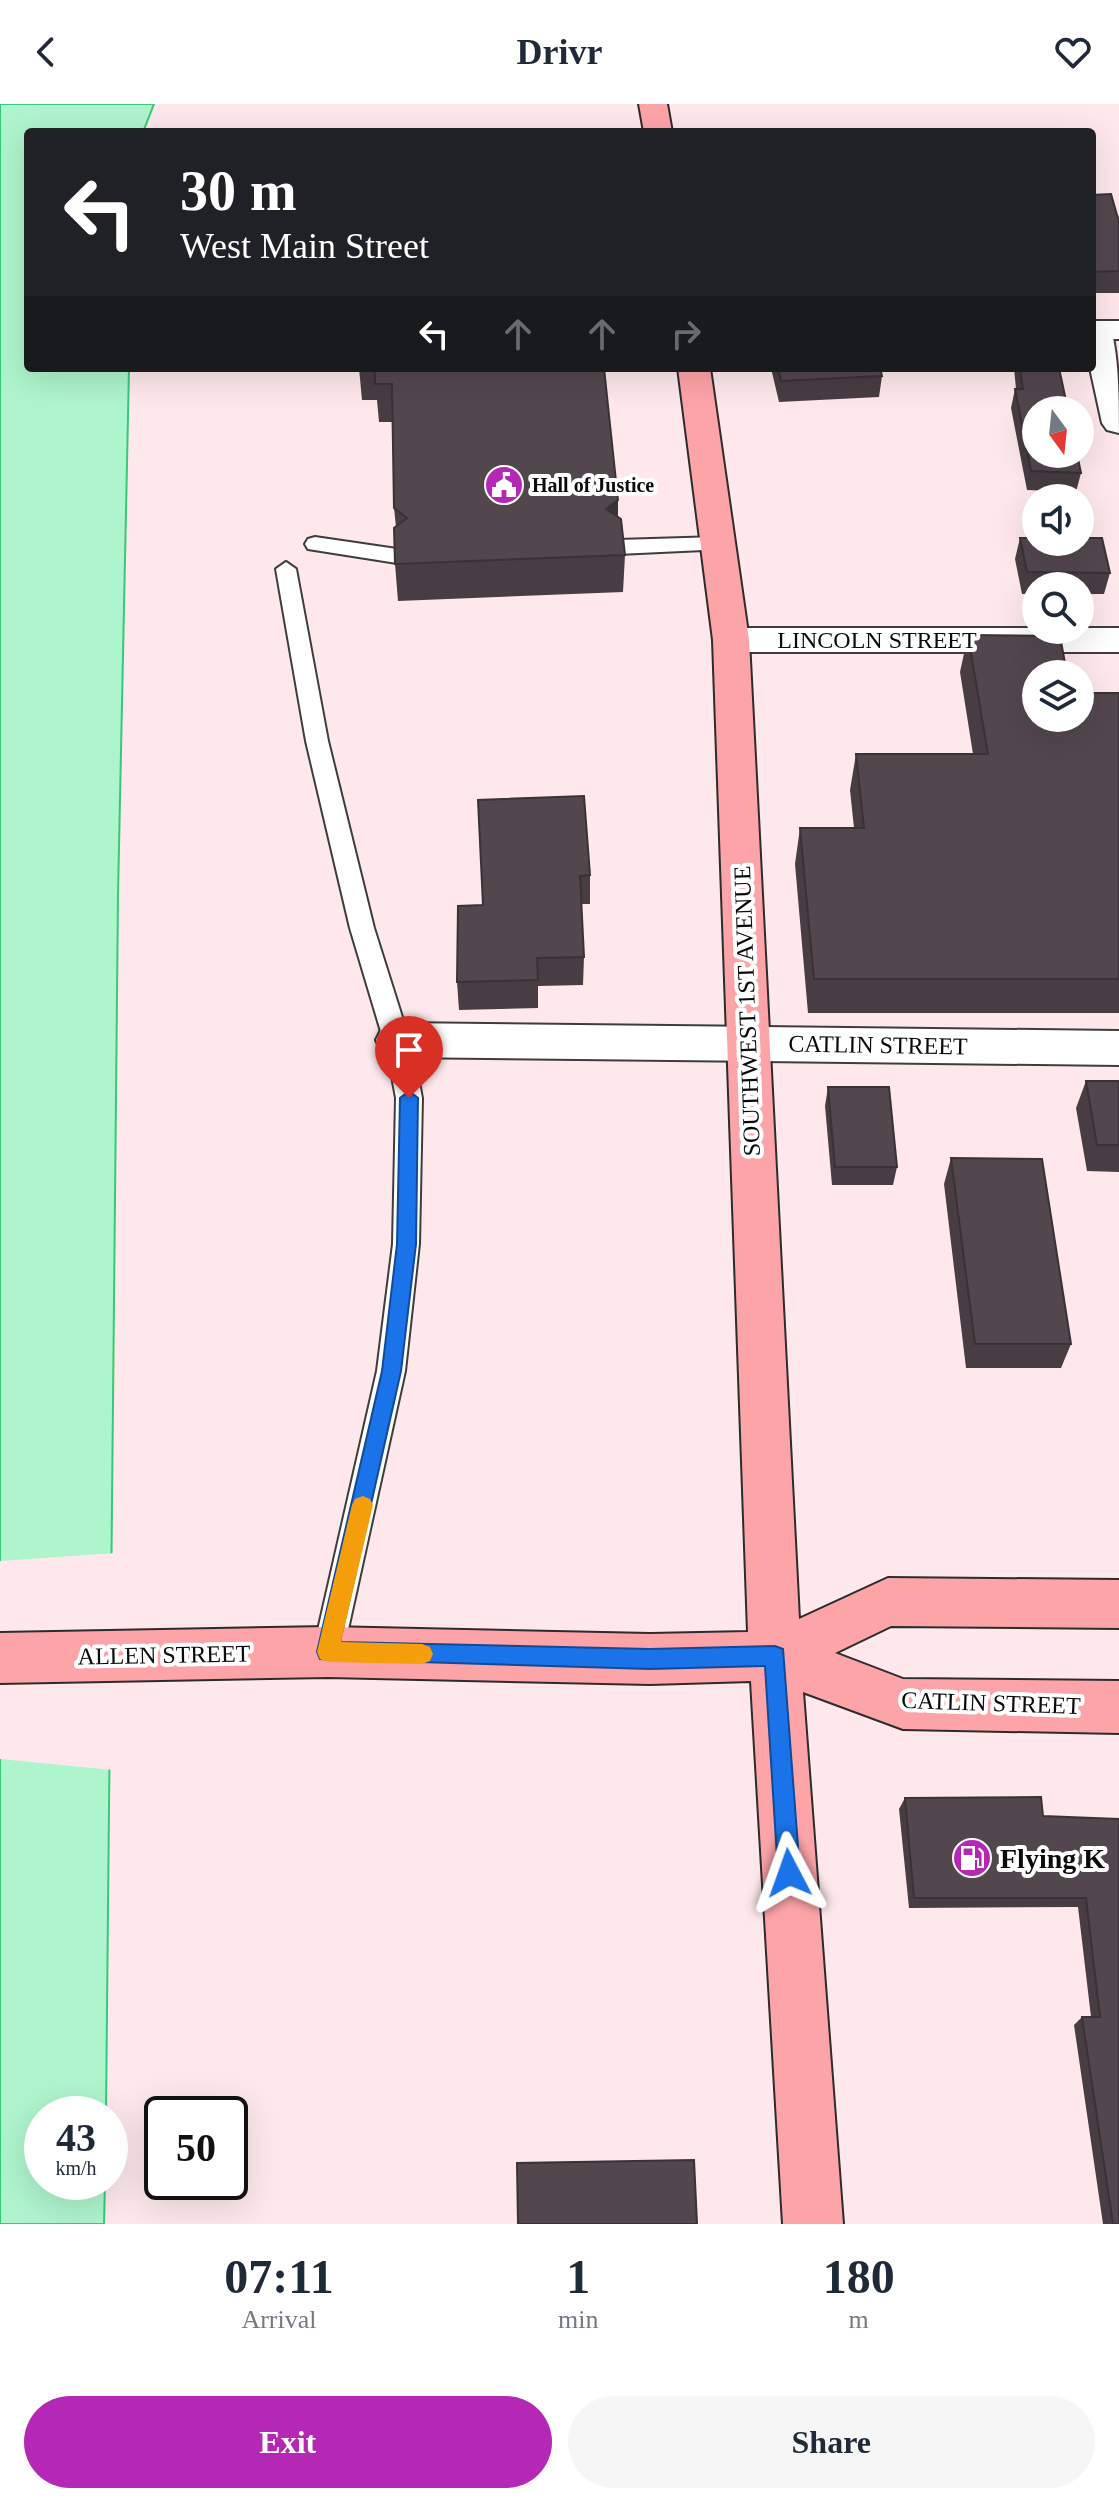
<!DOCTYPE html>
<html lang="en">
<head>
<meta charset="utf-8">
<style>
	body { margin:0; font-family:"Times New Roman",serif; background:#f6f6f7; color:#1f2937; height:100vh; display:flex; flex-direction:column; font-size:30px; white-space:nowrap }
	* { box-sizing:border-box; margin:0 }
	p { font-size:26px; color:#747a83 }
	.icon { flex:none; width:44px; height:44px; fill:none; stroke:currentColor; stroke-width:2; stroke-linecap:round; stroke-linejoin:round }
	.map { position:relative; height:2120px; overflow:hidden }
	.details { display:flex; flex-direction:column; background:#fff; flex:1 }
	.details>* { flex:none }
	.banner { position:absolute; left:24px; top:24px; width:1072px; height:244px; border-radius:8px; box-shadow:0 8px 32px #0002; background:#202124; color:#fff; overflow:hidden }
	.needle { width:52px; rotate:165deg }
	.tools { position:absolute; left:1022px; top:292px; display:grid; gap:16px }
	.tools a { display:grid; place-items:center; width:72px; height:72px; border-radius:50%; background:#fff; box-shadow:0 8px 32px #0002; font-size:40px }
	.speed { position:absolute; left:24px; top:1992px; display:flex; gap:16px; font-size:40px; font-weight:700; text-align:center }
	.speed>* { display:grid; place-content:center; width:104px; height:104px; border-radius:50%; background:#fff; box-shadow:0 8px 32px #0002; line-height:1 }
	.speed small { font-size:20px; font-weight:400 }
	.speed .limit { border:4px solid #111; border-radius:12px; background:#fff; color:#111 }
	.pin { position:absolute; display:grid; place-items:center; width:68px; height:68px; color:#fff; margin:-82px -34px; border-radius:50% 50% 50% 0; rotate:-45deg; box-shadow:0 0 8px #0007 }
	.pin .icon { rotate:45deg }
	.me { position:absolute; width:88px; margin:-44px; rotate:356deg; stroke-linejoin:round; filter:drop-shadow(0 0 6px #0008) }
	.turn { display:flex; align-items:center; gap:28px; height:168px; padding:0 24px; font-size:36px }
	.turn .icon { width:104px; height:104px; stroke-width:2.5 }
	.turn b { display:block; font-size:56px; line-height:68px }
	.lanes { display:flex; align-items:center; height:76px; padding:0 24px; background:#0003; justify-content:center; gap:40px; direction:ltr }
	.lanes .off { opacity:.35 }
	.eta { display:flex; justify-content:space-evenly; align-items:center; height:136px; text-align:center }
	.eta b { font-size:48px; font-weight:800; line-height:56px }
	.button { display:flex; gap:16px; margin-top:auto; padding:16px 24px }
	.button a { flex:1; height:92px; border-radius:48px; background:#b527b5; color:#fff; font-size:32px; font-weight:800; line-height:92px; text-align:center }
	.button a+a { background:#f6f6f7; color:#1f2937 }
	header { display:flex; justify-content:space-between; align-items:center; height:104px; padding:0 24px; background:#fff; font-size:36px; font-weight:800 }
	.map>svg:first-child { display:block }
	.water { fill:#aef4cc; stroke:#37c979; stroke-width:2 }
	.pier { fill:#fee8eb }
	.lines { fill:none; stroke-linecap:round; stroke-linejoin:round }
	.service-casing { stroke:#3d3d3d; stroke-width:4 }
	.minor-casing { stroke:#3d3d3d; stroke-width:4 }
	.tertiary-casing { stroke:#3d3d3d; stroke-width:4 }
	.secondary-casing { stroke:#2c2c2c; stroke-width:4 }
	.service { fill:#fff; fill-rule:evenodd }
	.minor { fill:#fff; fill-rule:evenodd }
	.tertiary { fill:#fff; fill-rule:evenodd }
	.secondary { fill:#fda4a9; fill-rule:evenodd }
	.wall { fill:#473d42 }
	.shaded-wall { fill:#393236 }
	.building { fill:#52474d; stroke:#393236; stroke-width:2 }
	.route { fill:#1a73e8; stroke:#114b97; stroke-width:2 }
	.slow { fill:#f59e0b }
	.labels { text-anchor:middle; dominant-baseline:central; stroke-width:8; stroke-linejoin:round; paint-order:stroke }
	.far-poi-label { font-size:20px; font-weight:bold; fill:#0a0a0a; stroke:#fff; text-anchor:start }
	.street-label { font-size:24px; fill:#0a0a0a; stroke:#fff }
	.near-poi-label { font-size:28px; font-weight:bold; fill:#0a0a0a; stroke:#fff; text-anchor:start }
</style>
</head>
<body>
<header><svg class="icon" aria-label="back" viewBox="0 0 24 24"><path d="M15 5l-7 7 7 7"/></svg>Drivr<svg class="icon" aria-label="heart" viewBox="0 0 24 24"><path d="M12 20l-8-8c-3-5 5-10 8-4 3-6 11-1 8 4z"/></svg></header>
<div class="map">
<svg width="1119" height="2120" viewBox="0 0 1119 2120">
	<rect width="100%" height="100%" fill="#fee8eb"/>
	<path class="water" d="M0 0H154L143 28H28V264H129L118 791 106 2010H42V2078H105L104 2120H0Z"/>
	<path class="pier" d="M115 1449 113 1666 0 1655V1457Z"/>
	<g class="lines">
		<g class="service-casing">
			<path id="service" d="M315 433 397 445 407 452 397 459 308 445 305 440 308 435Z
				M718 433 725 435 728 440 725 445 618 450 608 443 618 436Z
				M286 458 296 465 328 637 374 824 414 951 422 994 419 1140 405 1267 343 1548 339 1558 328 1563 317 1558 313 1548 377 1267 393 1140 396 994 388 951 350 824 306 637 276 465Z"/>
		</g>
		<g class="minor-casing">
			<path id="minor" d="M1098 217 1109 219C1119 247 1119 297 1119 329L1107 326 1102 319 1090 264 1092 218Z
				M731 524H1119V548H731L718 545 713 536 718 527Z
				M397 919 1119 927V961L397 953 382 948 376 936 382 924Z"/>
		</g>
		<g class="tertiary-casing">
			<path id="tertiary" d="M1092 217H1119V235H1092Z"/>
		</g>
		<g class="secondary-casing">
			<path id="secondary" d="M639 0H667L672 28H644Z
				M678 264H710L749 536 799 1515 888 1474 1119 1476V1524L891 1522 835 1549 903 1575 1119 1577V1629L903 1625 803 1588 843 2120H783L751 1577 650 1580 328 1573 0 1579V1529L328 1523 650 1530 748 1528 713 536Z"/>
		</g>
		<use href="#service" class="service"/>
		<use href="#minor" class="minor"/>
		<use href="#tertiary" class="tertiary"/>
		<use href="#secondary" class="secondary"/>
	</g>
	<path class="wall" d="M1092 91 1119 118V189H1092Z
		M359 264H604L618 396V414L625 451 623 488 398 497 395 460 396 423 394 404 393 318H379L377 296H362Z
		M771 264H880L882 272 879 293 779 298Z
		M1014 264H1059L1081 369 1076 388 1027 386 1011 304 1015 285H1016Z
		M1020 434 1110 469 1104 490H1080V482H1036V490H1022L1015 455Z
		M968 531 1036 614 1119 589V909H808L795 760 800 724H854L850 686 856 650H973L960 568Z
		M478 696 590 771V800H581L584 853 583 881 538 882V904L459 906 457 878 483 801Z
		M1086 977H1119V1068L1087 1067 1076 1004Z
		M828 983 897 1063 893 1081H832L825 1002Z
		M951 1054 1071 1240 1061 1264H966L944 1080Z
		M905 1694 1043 1712 1119 1715V2120H1103L1074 1921 1082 1913H1091L1078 1803 909 1804 899 1705Z"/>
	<path class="shaded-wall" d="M618 396 617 433 606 405Z"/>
	<path class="building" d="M1111 90 1119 118V167L1092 168V91Z
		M375 264H604L618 396 606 405 621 415 625 451 395 460 394 424 407 414 394 404 392 280H375Z
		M778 264H880L882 272 781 277Z
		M1020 264H1059L1068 306H1036V350H1077L1081 369 1031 367 1015 285H1023Z
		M1020 434H1036V438H1080V434H1102L1110 469 1027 468Z
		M968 531 1060 532 1067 570H1036V614H1080V589H1119V875H814L800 724H864L856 650H988Z
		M584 692 590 771 580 772 584 853 537 854 538 876 457 878 458 802 483 801 478 696Z
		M1086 977H1119V1041H1097Z
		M828 983H889L897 1063H835Z
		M951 1054 1042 1055 1071 1240H975Z
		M1041 1693 1043 1712 1119 1715V2120H1113L1082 1913H1100L1086 1794H914L905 1694Z
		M694 2056 697 2120H518L517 2059Z"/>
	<path class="route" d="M409 987 418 994 416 1140 401 1267 340 1538 650 1545 775 1542 783 1545 800 1769 797 1777 789 1780 781 1777 778 1769 765 1562 650 1565 320 1555 317 1548 382 1267 397 1140 400 994Z"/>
	<path class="slow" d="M363 1392 370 1395 373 1401 341 1538 422 1540 430 1543 433 1550 430 1557 422 1560 328 1558 320 1555 317 1548 352 1401 355 1395Z"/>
	<defs>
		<g id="civic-disc" transform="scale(2)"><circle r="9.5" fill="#b527b5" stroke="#fff"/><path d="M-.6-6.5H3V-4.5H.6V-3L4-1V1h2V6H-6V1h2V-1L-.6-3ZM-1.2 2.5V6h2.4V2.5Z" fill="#fff"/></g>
		<g id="fuel-disc" transform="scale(2)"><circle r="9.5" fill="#b527b5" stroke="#fff"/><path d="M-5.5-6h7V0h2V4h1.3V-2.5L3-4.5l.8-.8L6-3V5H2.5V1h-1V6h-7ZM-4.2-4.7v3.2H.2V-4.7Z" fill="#fff"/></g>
	</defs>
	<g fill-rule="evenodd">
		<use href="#civic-disc" x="504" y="381"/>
		<use href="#fuel-disc" x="972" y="1754"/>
	</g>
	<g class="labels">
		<g class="far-poi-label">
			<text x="532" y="381">Hall of Justice</text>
		</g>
		<g class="street-label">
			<text x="877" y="536">LINCOLN STREET</text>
			<text transform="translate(747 907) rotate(-92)">SOUTHWEST 1ST AVENUE</text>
			<text transform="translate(878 941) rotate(1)">CATLIN STREET</text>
			<text transform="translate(164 1551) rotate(-1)">ALLEN STREET</text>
			<text transform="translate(991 1599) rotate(2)">CATLIN STREET</text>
		</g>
		<g class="near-poi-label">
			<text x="1000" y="1754">Flying K</text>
		</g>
	</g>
</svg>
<div class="tools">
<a><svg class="needle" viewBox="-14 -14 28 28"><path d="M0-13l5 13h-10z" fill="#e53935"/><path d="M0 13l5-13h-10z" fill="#747a83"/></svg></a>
<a><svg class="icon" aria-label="sound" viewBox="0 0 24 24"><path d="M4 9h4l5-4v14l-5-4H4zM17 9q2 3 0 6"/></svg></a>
<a><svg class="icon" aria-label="search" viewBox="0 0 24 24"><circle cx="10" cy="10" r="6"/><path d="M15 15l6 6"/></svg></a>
<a><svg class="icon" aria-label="layers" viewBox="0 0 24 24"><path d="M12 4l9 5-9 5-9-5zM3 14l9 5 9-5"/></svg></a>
</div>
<div class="speed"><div>43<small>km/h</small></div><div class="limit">50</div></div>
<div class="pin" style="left:409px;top:994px;background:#d93025"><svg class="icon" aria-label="arrive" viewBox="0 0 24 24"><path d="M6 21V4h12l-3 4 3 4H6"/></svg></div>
<svg class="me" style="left:789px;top:1769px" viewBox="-20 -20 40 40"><path d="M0-17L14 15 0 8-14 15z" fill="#1a73e8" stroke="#fff" stroke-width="4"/></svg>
<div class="banner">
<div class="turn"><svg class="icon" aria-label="left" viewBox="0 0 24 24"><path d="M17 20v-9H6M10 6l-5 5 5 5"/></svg><div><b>30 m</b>West Main Street</div></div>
<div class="lanes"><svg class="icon" aria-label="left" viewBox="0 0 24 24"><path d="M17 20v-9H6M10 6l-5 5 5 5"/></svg><svg class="icon off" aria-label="ahead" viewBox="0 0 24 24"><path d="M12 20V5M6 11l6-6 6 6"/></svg><svg class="icon off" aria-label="ahead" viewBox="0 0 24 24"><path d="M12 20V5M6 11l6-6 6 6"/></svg><svg class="icon off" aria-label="right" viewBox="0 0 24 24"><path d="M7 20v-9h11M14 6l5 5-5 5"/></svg></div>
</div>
</div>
<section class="details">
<div class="eta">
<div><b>07:11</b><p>Arrival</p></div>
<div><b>1</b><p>min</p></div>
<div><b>180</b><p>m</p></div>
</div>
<div class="button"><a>Exit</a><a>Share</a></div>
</section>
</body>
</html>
